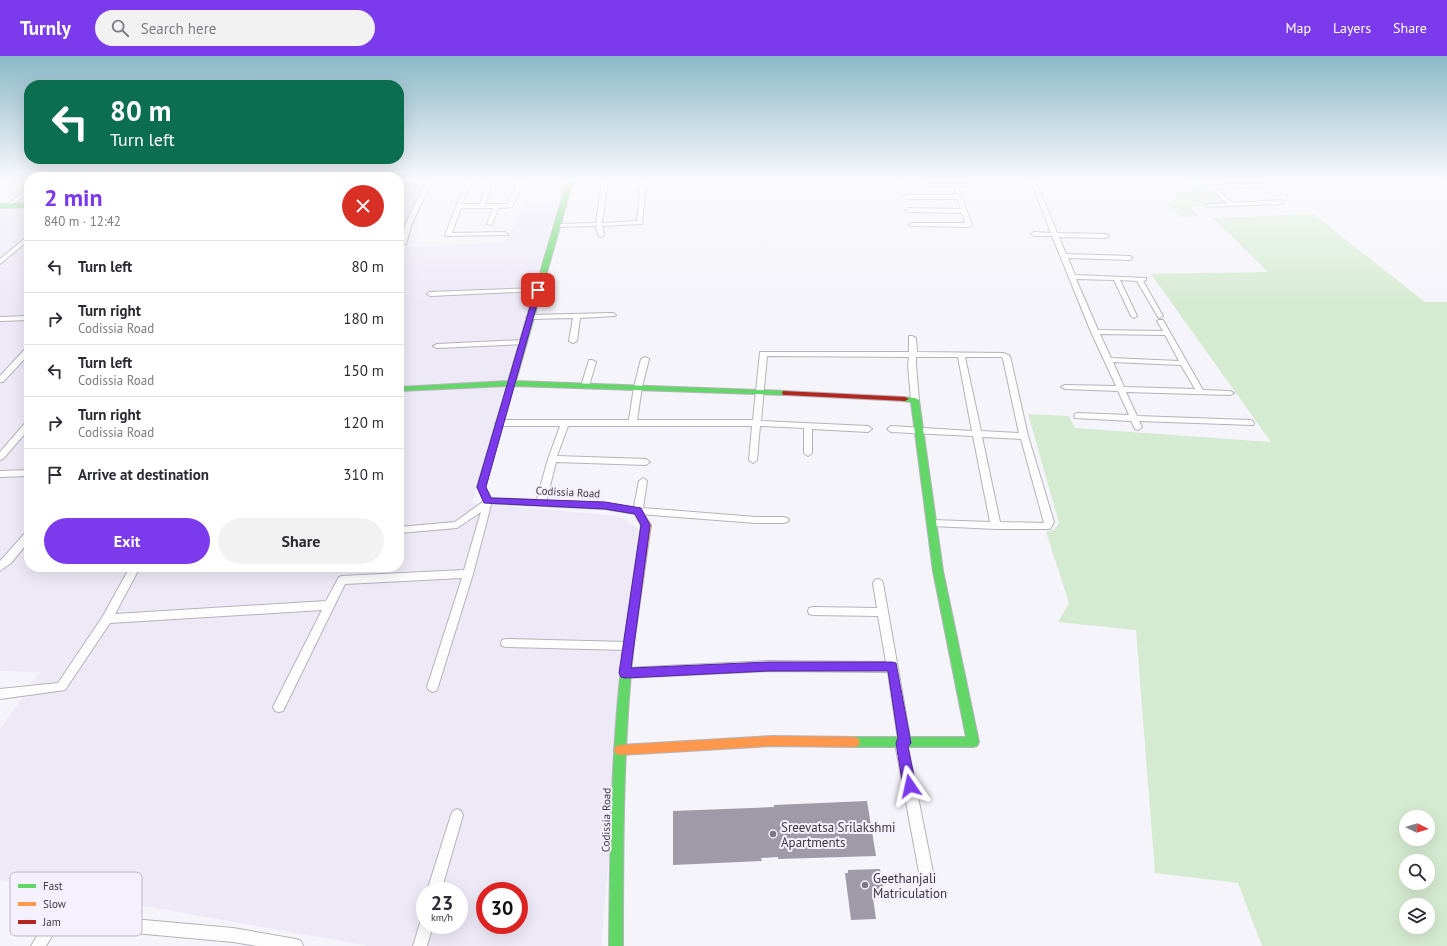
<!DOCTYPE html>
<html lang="en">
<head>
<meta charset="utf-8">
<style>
	body { margin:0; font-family:"PT Sans",sans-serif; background:#f2f2f3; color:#2b2b33; height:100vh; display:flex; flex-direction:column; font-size:15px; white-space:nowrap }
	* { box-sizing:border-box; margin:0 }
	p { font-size:13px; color:#7c7c81 }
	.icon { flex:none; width:22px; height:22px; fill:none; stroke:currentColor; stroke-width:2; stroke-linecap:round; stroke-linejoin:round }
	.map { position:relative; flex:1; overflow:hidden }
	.side { position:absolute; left:24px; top:116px; width:380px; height:400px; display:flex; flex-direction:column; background:#fff; border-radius:16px; box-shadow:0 4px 16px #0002 }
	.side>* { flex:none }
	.banner { position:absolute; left:24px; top:24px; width:380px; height:84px; border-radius:16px; box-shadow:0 4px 16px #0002; background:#0b6e4f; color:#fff; overflow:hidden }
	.needle { width:26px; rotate:95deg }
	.controls { position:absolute; left:1399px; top:754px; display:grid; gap:8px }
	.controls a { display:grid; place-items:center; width:36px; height:36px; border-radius:50%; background:#fff; box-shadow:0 4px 16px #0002; font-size:20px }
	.speed { position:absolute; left:416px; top:826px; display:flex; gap:8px; font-size:20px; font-weight:700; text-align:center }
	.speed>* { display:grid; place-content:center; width:52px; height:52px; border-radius:50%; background:#fff; box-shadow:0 4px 16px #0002; line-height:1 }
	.speed small { font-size:10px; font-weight:400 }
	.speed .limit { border:6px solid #d22; background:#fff; color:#111 }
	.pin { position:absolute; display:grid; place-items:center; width:34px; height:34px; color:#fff; margin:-17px; border-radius:8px; box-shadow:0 2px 6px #0006 }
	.me { position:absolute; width:44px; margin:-22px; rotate:349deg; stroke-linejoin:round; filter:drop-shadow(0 0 3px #0008) }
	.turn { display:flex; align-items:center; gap:14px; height:84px; padding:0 20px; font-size:18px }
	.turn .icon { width:52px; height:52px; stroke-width:2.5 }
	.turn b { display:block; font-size:28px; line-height:34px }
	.round { display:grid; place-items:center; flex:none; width:42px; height:42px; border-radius:21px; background:#f2f2f3 }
	.head { display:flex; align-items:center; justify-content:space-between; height:68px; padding:0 20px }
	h1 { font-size:24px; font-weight:700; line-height:30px; color:#7c3aed }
	.button { display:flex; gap:8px; margin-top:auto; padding:8px 20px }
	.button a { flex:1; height:46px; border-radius:24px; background:#7c3aed; color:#fff; font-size:16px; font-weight:700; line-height:46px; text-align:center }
	.button a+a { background:#f2f2f3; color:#2b2b33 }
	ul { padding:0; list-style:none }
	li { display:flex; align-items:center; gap:12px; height:52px; padding:0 20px; border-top:1px solid #e1e1e2 }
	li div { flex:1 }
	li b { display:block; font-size:15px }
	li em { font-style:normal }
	header { display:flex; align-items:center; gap:24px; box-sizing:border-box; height:56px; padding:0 20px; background:#7c3aed; color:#fff }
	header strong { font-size:19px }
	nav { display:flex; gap:22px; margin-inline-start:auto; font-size:14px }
	.search { width:280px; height:36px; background:#f2f2f3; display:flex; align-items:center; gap:10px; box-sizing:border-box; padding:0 14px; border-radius:22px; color:#7c7c81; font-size:15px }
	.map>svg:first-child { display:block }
	.built { fill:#ede9f7; fill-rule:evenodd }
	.green { fill:#d5ebd1; fill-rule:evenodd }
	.building { fill:#9e9aa8 }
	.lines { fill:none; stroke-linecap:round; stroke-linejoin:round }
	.street-casing { stroke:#b4b3b9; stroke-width:2 }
	.fast-casing { stroke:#b4b3b9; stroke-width:2 }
	.slow-casing { stroke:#b4b3b9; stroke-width:2 }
	.jam-casing { stroke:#b4b3b9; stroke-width:2 }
	.street { fill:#fefdfe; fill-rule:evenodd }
	.fast { fill:#63d668; fill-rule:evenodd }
	.slow { fill:#ff974d; fill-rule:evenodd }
	.jam { fill:#b3261e; fill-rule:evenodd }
	.route { fill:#7c3aed; stroke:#51269a }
	.poi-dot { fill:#7b7a82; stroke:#f4f0fe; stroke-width:1.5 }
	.labels { text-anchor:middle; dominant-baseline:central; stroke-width:4; stroke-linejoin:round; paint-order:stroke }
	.street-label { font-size:11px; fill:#3a3841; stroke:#f4f0fe }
	.near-poi-label { font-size:13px; fill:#3a3841; stroke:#f4f0fe; text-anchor:start }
	.key { fill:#f4f0fe; stroke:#bcb9c5; stroke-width:1 }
	.key-label { font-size:11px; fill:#3a3841 }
</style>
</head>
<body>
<header>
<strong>Turnly</strong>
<div class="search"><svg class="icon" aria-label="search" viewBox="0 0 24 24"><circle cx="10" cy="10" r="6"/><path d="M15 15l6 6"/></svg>Search here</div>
<nav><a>Map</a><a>Layers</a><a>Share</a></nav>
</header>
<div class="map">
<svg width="1447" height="890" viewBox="0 0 1447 890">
	<rect width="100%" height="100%" fill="#f5f4fa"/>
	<path class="built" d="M399 125H423L399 181Z
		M559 144 472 447 619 460 638 473 601 890H368L0 824V673L40 616 0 615V151L29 150V511H399V192L505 186 525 146ZM425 835H459V869H425ZM485 835H519V869H485Z"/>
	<path class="green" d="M1187 125H1200L1228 148 1191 151 1198 160 1180 161 1164 145 1179 144 1173 135 1195 134Z
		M1313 158 1425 246H1447V890H1262L1238 827 1155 817 1136 574 1058 566 1069 547 1046 476 1054 474 1059 467 1028 358 1069 360 1075 372 1271 386 1151 218 1268 216 1213 162ZM1406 761H1428V783H1406ZM1406 805H1428V827H1406ZM1406 849H1428V871H1406Z"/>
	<path class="building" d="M867 745 876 800 778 803V801L761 802 762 805 673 809V755L774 751V749Z
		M880 813 885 841 873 842 876 863 851 864 845 817H848V814Z"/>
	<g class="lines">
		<g class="street-casing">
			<path id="street" d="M0 125H4L0 128Z
				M426 125H432L412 167 406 188 401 189 400 188 406 167Z
				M466 125H471L462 148H480L487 125H492L485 148H508L518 125H523L512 151 498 152 492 169 487 168 493 152H461L452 177 505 176 508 178 507 179 446 180 445 179Z
				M602 125H608L602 167 637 165 641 125H646L642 168 602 170 604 179 601 181 598 179 596 170 555 171V169L557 168 596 167Z
				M1031 125H1036L1057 177 1106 178 1109 180 1106 182 1059 181 1066 198 1130 200 1133 202 1130 204 1068 202 1075 219 1146 222V224L1143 225 1163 260 1160 262 1158 261 1137 225 1120 224 1137 260 1134 262 1131 260 1114 224 1076 223 1098 274 1163 275 1157 265 1159 264H1163L1203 334 1230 335 1234 337 1230 339 1126 336 1137 360 1250 364 1253 365 1254 367 1253 369 1139 365 1142 371 1138 374 1135 373 1131 365 1075 362 1074 360 1075 358 1078 357 1129 359 1118 335 1065 333 1061 331 1065 329 1116 330 1091 276 1052 180H1034L1031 178 1034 176 1051 177ZM1100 278 1165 279 1179 305 1111 302ZM1113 306 1181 309 1195 333 1124 331Z
				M1201 125H1206L1212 129 1261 127 1264 129 1261 131 1215 133 1233 147 1281 144 1284 146 1281 148 1207 151V149L1209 148 1227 147Z
				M903 126 968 128V130L958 131 972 169 969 171 910 170 909 169 912 167H965L962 157 908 156 905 154 908 152 961 153 957 143H906L903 141 906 139H956L953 130 901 129V127Z
				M29 131V136L10 151H6V149Z
				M29 179V184L0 208V203Z
				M538 232 541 234 540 235 430 240 427 238 430 236Z
				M613 257 616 259 615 260 580 262 577 285 573 287 569 285 573 262 530 263 526 261 530 259Z
				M29 260V264L0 265V261Z
				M909 280H912L916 282 917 296 1004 297 1010 300 1028 380 1054 466 1050 473H996L932 470 929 469 927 467 929 465 932 464 990 466 973 380 891 376 887 373 891 370 972 375 958 301H916V309L919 344 915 346 911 344 908 309 909 301 767 300 761 365 868 370 872 373 868 376 812 373V397L808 400 804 397V372L760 370 757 404 753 407 749 404 752 370H568L557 400 646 403 650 406 646 409 556 406 546 446 541 449 536 446 548 403 560 370H499L495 367 499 364H629L634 331 641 303 645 301 649 303 642 331 637 364H753L760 296H909ZM965 301H1002L1003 303 1019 377 981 375ZM982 381 1021 383 1044 467 1000 466Z
				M523 284 527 286 526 288 437 292 433 290 437 288Z
				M26 292H29V298L3 326H0V320Z
				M589 304H592L596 306 589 330 585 332 581 330Z
				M29 365V373L3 403 0 404V396L26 366Z
				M29 414V420L0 421V415Z
				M643 422 647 425 643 452 756 461H784L787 462 789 464 787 466 784 467H756L638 458 633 455 639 425Z
				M488 442 492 445 473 518 437 634 433 636 429 634 427 631 462 522 345 528 283 655 279 656 275 655 273 651 322 554 110 567 65 634 0 643V633L58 627 103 560 130 511H140L115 558 326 545 339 521 342 520 464 514 481 456 457 472 399 477V471L455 466Z
				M29 475V485L11 507 0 515V505L26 476Z
				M878 523 881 524 883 527 911 687 908 691 933 816 931 821 926 823 921 821 919 816 895 687 898 683 888 616 769 615 625 622 621 620 620 617 621 614 625 612 769 605 886 606 878 560 813 559 809 558 808 555 809 552 813 551 877 552 873 527 875 524Z
				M506 583 628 586 632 587 633 590 632 593 628 594 506 591 502 590 501 587 502 584Z
				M457 753 461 755 463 759 441 835H427L451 759 453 755Z
				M55 856 233 872 296 883 301 885 303 890H257L233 886 58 870 46 890H31L50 858Z
				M425 863V869H433L427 890H413L421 864Z"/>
		</g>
		<g class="fast-casing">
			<path id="fast" d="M567 125H573L516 325 786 335 790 337 786 339 514 330 485 431 491 442 605 447 641 453 645 459 640 462 637 461 635 458 605 453 485 447 477 431 507 330 399 335V331L508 325Z
				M29 147V151L0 152V148Z
				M902 341 915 342 919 344 943 515 979 686 977 690 973 691H854L850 690 848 686 850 682 854 681H966L933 515 911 346 902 345 901 343Z
				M629 583 633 584 634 587C623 688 623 789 623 890H609C610 789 611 688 624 587L625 584Z"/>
		</g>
		<g class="slow-casing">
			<path id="slow" d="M640 456 643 457 651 469 634 587 633 590 629 591 625 590 624 587 641 469 635 459Z
				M772 680 854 681 858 682 860 686 858 690 854 691 772 690 620 699 616 698 614 694 616 690 620 689Z"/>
		</g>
		<g class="jam-casing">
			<path id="jam" d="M783 335 905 341 909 343 905 345 786 339H783L782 337Z"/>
		</g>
		<use href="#street" class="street"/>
		<use href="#fast" class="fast"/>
		<use href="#slow" class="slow"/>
		<use href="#jam" class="jam"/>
	</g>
	<linearGradient id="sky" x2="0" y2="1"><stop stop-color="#8ab8c7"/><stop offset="0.5" stop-color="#fafafd"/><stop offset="1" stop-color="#fafafd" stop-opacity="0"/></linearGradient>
	<rect width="1447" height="249" fill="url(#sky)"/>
	<path class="route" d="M538 232 541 234 486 431 491 442 605 446 641 452 650 469 631 612 768 606H892L896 607 911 687 908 691 916 730 914 734 910 736 905 734 903 730 896 687 898 682 888 615H768L625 622 621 621 619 617 641 469 635 458 605 453 484 447 477 431 535 234Z"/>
	<g class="poi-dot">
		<circle cx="773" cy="778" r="4"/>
		<circle cx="865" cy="829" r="4"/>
	</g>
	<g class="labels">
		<g class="street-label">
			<text transform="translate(568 436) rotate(3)">Codissia Road</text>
			<text transform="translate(606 764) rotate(-89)">Codissia Road</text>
		</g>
		<g class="near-poi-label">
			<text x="781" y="771">Sreevatsa Srilakshmi<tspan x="781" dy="15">Apartments</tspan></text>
			<text x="873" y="822">Geethanjali<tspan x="873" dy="15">Matriculation</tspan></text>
		</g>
	</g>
	<rect x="10" y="816" width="132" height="64" rx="6" class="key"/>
	<rect x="18" y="828" width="18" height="4" fill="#63d668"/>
	<rect x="18" y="846" width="18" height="4" fill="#ff974d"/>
	<rect x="18" y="864" width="18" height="4" fill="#b3261e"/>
	<g class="key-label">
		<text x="43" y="834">Fast</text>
		<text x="43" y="852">Slow</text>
		<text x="43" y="870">Jam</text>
	</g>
</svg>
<div class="controls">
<a><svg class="needle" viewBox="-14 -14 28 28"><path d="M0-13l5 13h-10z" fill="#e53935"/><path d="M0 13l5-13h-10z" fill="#7c7c81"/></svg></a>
<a><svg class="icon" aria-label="search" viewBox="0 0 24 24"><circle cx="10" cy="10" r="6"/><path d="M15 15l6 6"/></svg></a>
<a><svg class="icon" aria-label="layers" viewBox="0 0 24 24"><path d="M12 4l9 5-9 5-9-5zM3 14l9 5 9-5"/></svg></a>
</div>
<div class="speed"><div>23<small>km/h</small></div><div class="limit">30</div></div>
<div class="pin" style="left:538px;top:234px;background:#d93025"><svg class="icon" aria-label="arrive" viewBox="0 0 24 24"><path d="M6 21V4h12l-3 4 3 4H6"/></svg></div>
<svg class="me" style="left:910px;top:730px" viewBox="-20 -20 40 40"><path d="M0-17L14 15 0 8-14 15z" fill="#7c3aed" stroke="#fff" stroke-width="4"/></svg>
<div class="banner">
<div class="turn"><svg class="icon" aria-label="left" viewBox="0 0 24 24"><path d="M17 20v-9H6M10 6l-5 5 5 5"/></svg><div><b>80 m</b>Turn left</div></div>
</div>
<section class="side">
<div class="head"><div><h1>2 min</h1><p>840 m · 12:42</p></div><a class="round" style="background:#d93025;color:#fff"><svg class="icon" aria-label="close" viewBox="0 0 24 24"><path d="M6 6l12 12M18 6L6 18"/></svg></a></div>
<ul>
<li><svg class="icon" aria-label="left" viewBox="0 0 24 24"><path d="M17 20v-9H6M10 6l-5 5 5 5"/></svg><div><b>Turn left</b></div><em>80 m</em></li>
<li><svg class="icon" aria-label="right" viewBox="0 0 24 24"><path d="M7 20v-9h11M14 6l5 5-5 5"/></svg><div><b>Turn right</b><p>Codissia Road</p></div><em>180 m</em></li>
<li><svg class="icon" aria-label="left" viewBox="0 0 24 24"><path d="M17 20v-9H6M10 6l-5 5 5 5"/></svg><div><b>Turn left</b><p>Codissia Road</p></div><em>150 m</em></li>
<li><svg class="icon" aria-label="right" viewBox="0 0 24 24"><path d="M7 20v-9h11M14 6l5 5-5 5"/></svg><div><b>Turn right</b><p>Codissia Road</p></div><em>120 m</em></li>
<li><svg class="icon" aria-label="arrive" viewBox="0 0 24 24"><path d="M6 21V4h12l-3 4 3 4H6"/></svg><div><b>Arrive at destination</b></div><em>310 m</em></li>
</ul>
<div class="button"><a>Exit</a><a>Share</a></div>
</section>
</div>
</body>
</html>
